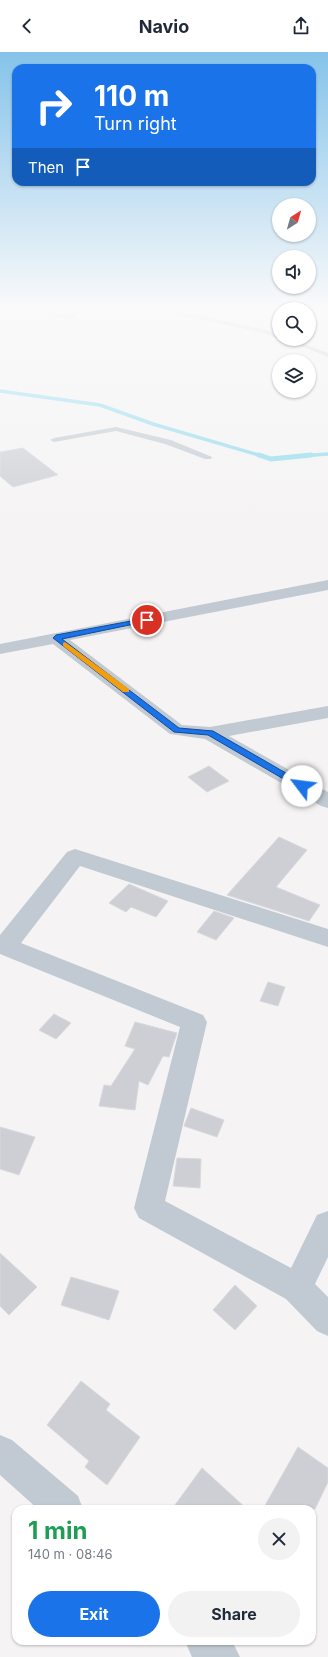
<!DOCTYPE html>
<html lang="en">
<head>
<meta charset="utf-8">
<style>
	body { margin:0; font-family:Inter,sans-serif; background:#f2f2f3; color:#1f2937; height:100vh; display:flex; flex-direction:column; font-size:15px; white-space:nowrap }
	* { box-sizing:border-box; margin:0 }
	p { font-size:13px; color:#747a83 }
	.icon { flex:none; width:22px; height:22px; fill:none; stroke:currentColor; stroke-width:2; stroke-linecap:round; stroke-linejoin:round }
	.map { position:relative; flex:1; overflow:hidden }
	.side { position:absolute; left:12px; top:1453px; width:304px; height:140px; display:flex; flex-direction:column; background:#fff; border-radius:12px; box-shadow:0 1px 3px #0004 }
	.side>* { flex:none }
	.hud { position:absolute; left:12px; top:12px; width:304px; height:122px; border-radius:12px; box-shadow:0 1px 3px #0004; background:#1a73e8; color:#fff; overflow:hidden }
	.needle { width:26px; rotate:37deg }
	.tools { position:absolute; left:272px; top:146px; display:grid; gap:8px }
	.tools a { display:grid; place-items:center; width:44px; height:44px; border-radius:50%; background:#fff; box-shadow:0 1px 3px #0004; font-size:20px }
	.pin { position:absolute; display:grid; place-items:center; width:34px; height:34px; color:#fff; margin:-17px; border:2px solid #fff; border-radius:50%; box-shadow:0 1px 4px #0007 }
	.me { position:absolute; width:44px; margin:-22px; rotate:300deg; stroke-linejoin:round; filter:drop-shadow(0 0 3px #0008) }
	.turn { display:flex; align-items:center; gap:14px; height:84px; padding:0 16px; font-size:18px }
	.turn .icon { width:52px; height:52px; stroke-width:2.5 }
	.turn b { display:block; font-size:28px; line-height:34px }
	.then { display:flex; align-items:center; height:38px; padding:0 16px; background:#0003; gap:8px; font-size:15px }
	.round { display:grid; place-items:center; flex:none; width:42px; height:42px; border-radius:21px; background:#f2f2f3 }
	.headline { display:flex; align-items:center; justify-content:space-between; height:68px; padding:0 16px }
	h1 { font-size:24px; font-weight:700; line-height:30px; color:#1e9e55 }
	.primary-button { display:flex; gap:8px; margin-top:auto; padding:8px 16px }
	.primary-button a { flex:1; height:46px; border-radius:24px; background:#1a73e8; color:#fff; font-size:16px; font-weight:700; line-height:46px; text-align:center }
	.primary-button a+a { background:#f2f2f3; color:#1f2937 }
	header { display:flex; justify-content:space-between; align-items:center; height:52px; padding:0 16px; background:#fff; font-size:18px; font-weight:700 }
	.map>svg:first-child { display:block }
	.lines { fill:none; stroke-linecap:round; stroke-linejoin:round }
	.stream-far1 { stroke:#90daee; stroke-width:3.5 }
	.stream { stroke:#90daee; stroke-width:5 }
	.building { fill:#cdcfd5; stroke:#d7d9de }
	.lane { fill:#c1cad2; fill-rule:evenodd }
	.street { fill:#c1cad2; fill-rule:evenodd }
	.route { fill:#1a73e8; stroke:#114b97 }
	.slow { fill:#f59e0b }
</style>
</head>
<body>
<header><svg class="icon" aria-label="back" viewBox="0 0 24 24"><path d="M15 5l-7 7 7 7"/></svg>Navio<svg class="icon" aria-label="share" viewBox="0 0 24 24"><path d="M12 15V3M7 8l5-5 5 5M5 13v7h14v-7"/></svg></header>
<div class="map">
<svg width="328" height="1605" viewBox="0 0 328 1605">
	<rect width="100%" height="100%" fill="#f5f3f3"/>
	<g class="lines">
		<path class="stream-far1" d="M0 339 100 353 153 372 262 404
			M300 404 328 402"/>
		<path class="stream" d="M259 403 271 407 311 403"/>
	</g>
	<path class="building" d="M23 396 58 423 13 435 0 424V400Z
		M209 714 229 729 207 740 188 725Z
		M279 785 307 798 276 835 320 853 309 869 227 843Z
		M129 832 168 849 156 865 131 855 126 860 109 851Z
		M214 859 234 866 216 888 197 880Z
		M268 930 285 935 278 954 260 949Z
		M54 962 71 971 56 987 39 978Z
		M135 970 177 981 169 1005 163 1004 148 1033 139 1029 135 1058 99 1054 104 1033 111 1034 135 997 125 994Z
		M191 1056 224 1068 217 1085 184 1074Z
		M0 1075 35 1085 19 1123 0 1117Z
		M177 1106 201 1107 200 1136 173 1134Z
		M0 1201 37 1235 9 1263 0 1254Z
		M71 1225 119 1239 109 1268 61 1253Z
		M235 1233 257 1254 235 1278 213 1258Z
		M81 1329 110 1352 106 1358 140 1385 107 1433 85 1415 89 1409 47 1373Z
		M298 1395 328 1416V1430L315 1457H263Z
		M202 1416 247 1457H172Z"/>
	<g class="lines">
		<path class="lane" d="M37 257H45L70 264 79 257H85L71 268Z
			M163 257H171L265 278 279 283V287L261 280 175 262Z
			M283 287H291L328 301V305Z
			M116 375 171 388 212 405 211 407H205L165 392 116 379 54 390 50 388 54 386Z"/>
		<path class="street" d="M328 528V538L70 588 182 673 210 675 328 654V666L229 684 328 740V756L321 754 205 687 170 682 53 592 0 602V592Z
			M75 797 328 877V895L80 814 21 891 203 963 207 970 165 1149 291 1216 317 1163 328 1159V1205L315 1232 328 1245V1284L317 1279 286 1247 139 1166 134 1156 180 975 0 902V883L67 800Z
			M0 1383 12 1388 78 1444 83 1457H38L0 1423Z
			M185 1589H232L240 1605H192Z"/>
	</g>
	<linearGradient id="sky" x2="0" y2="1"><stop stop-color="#85c3ea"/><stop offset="0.53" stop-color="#fafafa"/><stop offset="1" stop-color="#fafafa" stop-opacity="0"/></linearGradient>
	<rect width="328" height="482" fill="url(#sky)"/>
	<path class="route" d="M147 566 149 567V569L62 587 179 676 213 679 305 732 306 734 305 736H299L208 683 174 680 53 586 56 583Z"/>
	<path class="slow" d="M65 590 129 637V640H123L63 594V591Z"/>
</svg>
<div class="tools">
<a><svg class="needle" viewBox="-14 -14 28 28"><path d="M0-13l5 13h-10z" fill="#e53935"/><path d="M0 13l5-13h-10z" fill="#747a83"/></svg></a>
<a><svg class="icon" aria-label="sound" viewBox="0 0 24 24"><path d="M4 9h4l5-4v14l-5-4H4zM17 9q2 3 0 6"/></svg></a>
<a><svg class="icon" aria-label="search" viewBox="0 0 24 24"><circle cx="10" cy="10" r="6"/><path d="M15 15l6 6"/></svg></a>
<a><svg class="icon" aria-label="layers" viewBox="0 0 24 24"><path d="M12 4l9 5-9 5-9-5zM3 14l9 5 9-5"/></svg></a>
</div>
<div class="pin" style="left:147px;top:568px;background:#d93025"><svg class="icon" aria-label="arrive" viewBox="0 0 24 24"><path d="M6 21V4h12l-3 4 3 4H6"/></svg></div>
<svg class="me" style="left:302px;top:734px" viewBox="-20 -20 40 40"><circle r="19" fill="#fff"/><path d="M0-13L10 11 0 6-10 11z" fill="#1a73e8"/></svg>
<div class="hud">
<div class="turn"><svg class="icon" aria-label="right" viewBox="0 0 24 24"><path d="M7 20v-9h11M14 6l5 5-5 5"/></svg><div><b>110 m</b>Turn right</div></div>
<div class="then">Then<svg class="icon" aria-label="arrive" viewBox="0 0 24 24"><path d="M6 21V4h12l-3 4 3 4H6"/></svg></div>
</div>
<section class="side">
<div class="headline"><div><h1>1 min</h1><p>140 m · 08:46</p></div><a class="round"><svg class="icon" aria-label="close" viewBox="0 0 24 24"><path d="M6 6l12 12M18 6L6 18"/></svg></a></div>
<div class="primary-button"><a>Exit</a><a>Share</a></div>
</section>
</div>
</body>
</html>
